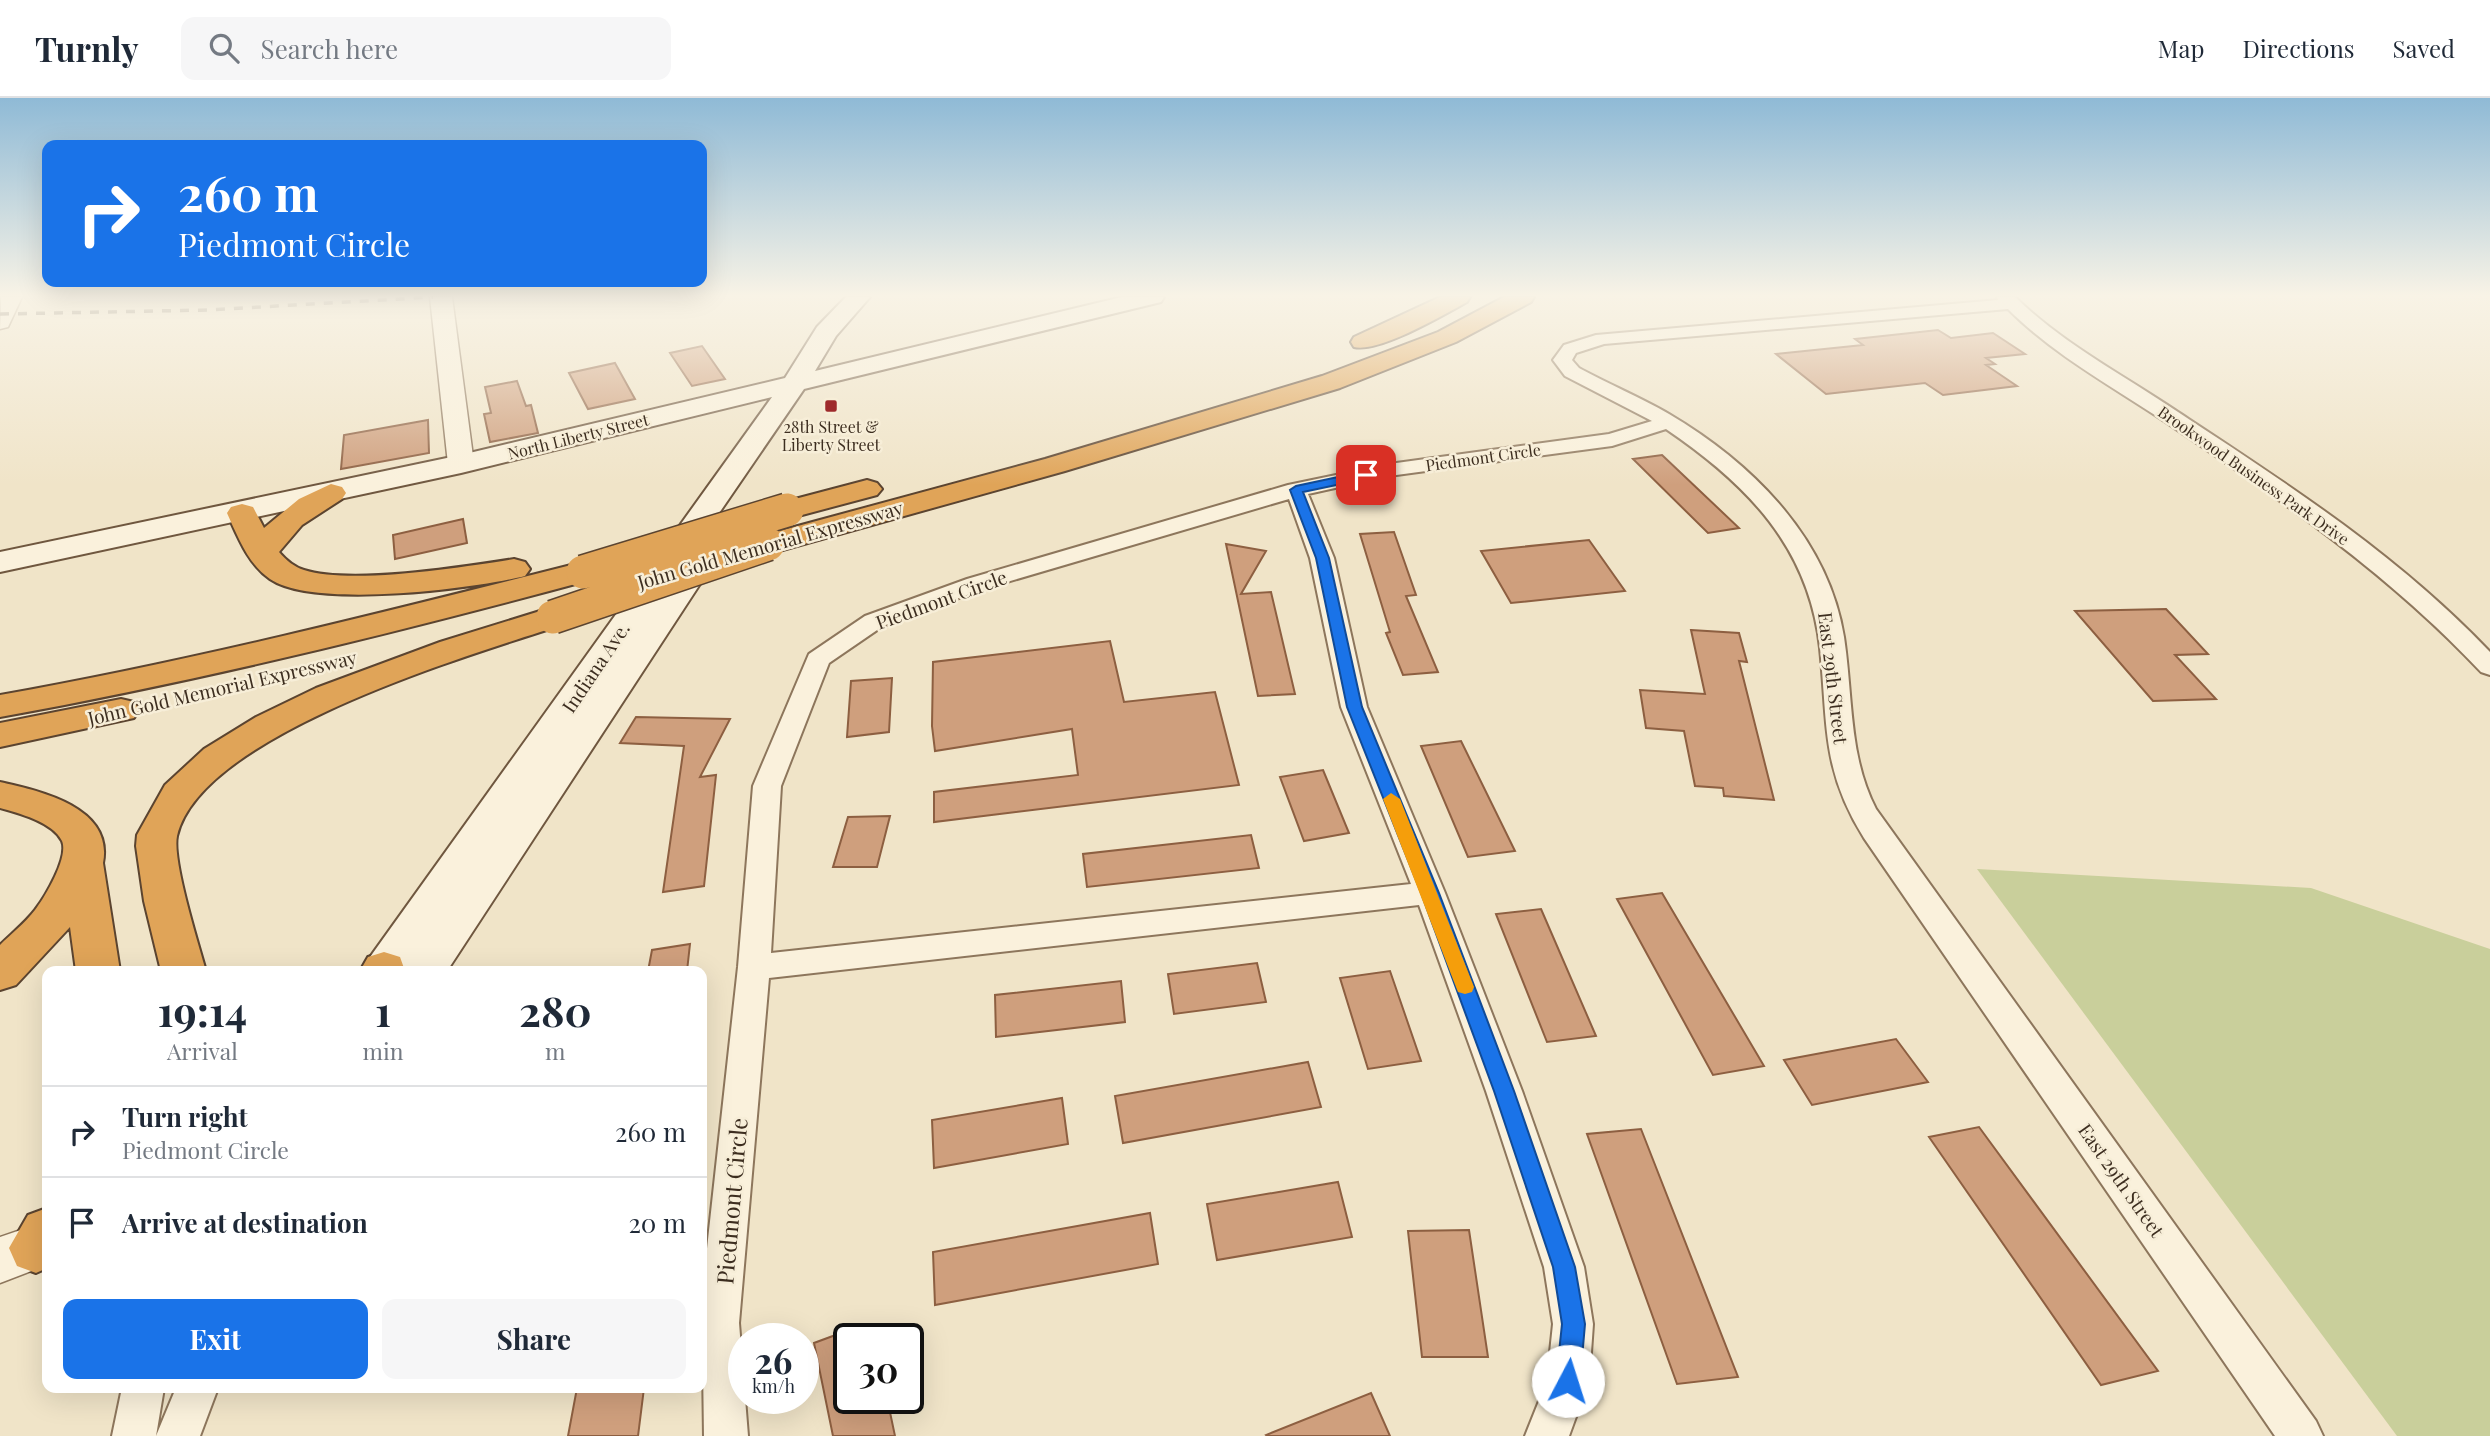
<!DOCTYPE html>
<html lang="en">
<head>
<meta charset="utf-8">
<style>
	body { margin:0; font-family:"Playfair Display",serif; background:#f6f6f7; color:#1f2937; height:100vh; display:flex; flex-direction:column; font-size:26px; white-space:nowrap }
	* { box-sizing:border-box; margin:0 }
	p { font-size:23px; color:#747a83 }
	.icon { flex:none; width:38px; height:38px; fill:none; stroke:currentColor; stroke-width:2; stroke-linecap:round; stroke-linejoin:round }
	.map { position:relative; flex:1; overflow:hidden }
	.sheet { position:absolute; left:42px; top:868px; width:665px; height:427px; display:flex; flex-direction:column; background:#fff; border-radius:14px; box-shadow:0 7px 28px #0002 }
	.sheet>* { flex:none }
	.top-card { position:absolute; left:42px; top:42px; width:665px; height:147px; border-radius:14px; box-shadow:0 7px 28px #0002; background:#1a73e8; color:#fff; overflow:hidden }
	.speed { position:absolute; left:728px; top:1225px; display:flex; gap:14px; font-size:35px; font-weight:700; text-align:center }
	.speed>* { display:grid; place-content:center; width:91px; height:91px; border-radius:50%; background:#fff; box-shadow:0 7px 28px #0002; line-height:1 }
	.speed small { font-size:18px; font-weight:400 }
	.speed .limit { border:4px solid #111; border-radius:10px; background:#fff; color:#111 }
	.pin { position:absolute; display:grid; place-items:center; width:60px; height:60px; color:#fff; margin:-30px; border-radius:14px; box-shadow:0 4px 10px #0006 }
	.me { position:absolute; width:77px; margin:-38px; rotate:5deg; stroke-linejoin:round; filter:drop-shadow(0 0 5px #0008) }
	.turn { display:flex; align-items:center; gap:24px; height:147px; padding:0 21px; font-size:32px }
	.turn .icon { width:91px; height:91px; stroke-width:2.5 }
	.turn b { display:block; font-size:49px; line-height:60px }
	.eta { display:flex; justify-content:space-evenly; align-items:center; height:119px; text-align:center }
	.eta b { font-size:42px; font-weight:700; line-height:49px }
	.action { display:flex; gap:14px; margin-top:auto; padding:14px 21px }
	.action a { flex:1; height:80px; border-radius:14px; background:#1a73e8; color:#fff; font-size:28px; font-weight:700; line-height:80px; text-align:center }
	.action a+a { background:#f6f6f7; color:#1f2937 }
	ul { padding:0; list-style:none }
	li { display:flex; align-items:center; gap:21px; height:91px; padding:0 21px; border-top:2px solid #e0e1e3 }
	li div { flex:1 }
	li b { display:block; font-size:26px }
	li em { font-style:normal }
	header { display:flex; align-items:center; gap:42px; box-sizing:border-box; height:98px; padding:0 35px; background:#fff; border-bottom:2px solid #e0e1e3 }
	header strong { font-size:33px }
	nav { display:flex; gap:38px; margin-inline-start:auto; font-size:24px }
	.search { width:490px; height:63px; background:#f6f6f7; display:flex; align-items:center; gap:18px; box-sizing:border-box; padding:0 24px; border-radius:14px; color:#747a83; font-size:26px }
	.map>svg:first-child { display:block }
	.green { fill:#c9cf9b }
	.building { fill:#cf9f7d; stroke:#8d5f41; stroke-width:2 }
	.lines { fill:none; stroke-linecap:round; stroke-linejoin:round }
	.minor-casing { stroke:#8d765c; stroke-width:4 }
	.tertiary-casing { stroke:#8d765c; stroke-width:3 }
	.secondary-casing { stroke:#6f573f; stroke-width:4 }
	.motorway-casing { stroke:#5b4430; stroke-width:4 }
	.minor { fill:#faf1dc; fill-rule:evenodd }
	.tertiary { fill:#faf1dc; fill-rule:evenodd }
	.secondary { fill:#faf1dc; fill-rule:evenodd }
	.motorway { fill:#e0a458; fill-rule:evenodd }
	.rail { stroke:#3d2e20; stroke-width:3.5; stroke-dasharray:9 9; stroke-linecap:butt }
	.motorway-bridge-casing { stroke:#5b4430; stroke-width:36; stroke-linecap:butt }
	.motorway-bridge { stroke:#e0a458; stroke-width:33 }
	.route { fill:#1a73e8; stroke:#114b97; stroke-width:2 }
	.slow { fill:#f59e0b }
	.poi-dot { fill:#9e2a2b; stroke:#f7eed8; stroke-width:2.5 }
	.labels { text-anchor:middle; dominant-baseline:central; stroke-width:5; stroke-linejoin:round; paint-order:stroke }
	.far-poi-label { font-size:16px; fill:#3d2e20; stroke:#f7eed8 }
	.far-street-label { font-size:16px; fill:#3d2e20; stroke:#f7eed8 }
	.street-label { font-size:19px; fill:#3d2e20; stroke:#f7eed8 }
	.near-street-label { font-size:23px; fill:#3d2e20; stroke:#f7eed8 }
</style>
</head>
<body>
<header>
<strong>Turnly</strong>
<div class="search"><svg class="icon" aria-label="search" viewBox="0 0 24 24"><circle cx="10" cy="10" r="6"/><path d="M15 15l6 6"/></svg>Search here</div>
<nav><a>Map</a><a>Directions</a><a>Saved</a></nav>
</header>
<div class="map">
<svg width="2490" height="1338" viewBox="0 0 2490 1338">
	<rect width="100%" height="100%" fill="#f0e4c8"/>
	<path class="green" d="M1977 771 2311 790 2490 851V1338H2397Z"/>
	<path class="building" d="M1938 232 1951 240 1993 235 2025 256 1986 260 1995 266 1986 267 2017 288 1943 297 1925 285 1826 296 1776 256 1863 247 1855 241Z
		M702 248 725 281 692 288 670 255Z
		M615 265 635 301 588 311 569 275Z
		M517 283 526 308 531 307 538 335 490 344 484 316 491 315 485 289Z
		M428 322 429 355 341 371 344 337Z
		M1662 357 1739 430 1708 435 1633 361Z
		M463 421 467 445 395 461 393 437Z
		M1394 434 1416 497 1406 498 1438 574 1403 577 1386 535 1390 534 1360 436Z
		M1589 442 1625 493 1511 505 1481 453Z
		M1226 446 1266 453 1241 496 1271 494 1295 596 1258 598Z
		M2166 511 2208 556 2175 557 2216 601 2153 603 2075 513Z
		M1691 532 1739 535 1747 564 1739 563 1774 702 1724 698 1723 690 1695 688 1684 633 1646 630 1640 592 1705 596Z
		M1110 543 1124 604 1215 594 1239 687 934 724V694L1078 677 1072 631 935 653 932 628 933 564Z
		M892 580 889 634 847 639 851 583Z
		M636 619 730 621 700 679 716 677 704 788 663 794 684 648 620 645Z
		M1461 643 1515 753 1468 759 1421 648Z
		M1323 672 1349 735 1304 743 1280 679Z
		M890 718 877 769H833L848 719Z
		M1251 737 1259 770 1087 789 1083 756Z
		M1662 795 1764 968 1713 977 1617 801Z
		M1541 811 1596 938 1547 944 1496 816Z
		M690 846 687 873H648L652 852Z
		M1257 865 1266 904 1174 916 1168 876Z
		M1390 873 1421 963 1368 971 1340 880Z
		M1121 883 1125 924 996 939 995 897Z
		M1896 941 1928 984 1812 1007 1784 962Z
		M1308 964 1321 1009 1123 1045 1115 998Z
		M1062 1000 1068 1046 934 1070 932 1022Z
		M1979 1029 2158 1273 2101 1287 1929 1039Z
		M1641 1031 1738 1279 1677 1286 1587 1036Z
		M1338 1084 1352 1139 1217 1162 1207 1106Z
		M1150 1115 1158 1166 935 1207 933 1154Z
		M1469 1132 1488 1259H1422L1408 1133Z
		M849 1232V1300H887L895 1338H833L814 1245Z
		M577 1290H644L638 1338H568Z
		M1371 1295 1390 1338H1267L1266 1337Z"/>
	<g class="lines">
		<g class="minor-casing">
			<path id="minor" d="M1997 199H2015C2062 245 2121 276 2175 312 2286 385 2398 457 2490 554V577L2481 574C2390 477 2283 403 2173 329 2117 291 2056 259 2008 211L1604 246 1576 255 1572 262 1579 270C1608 286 1640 299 1669 316 1752 365 1828 440 1844 539 1853 597 1848 657 1876 711L2316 1323 2323 1338H2275L1864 740C1821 671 1828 627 1820 550 1809 449 1747 386 1666 331L1612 348 1389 378 1308 396 1334 460 1367 609 1445 795 1522 993 1584 1169 1593 1226 1589 1283 1569 1338H1525L1547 1283 1553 1226 1544 1169 1486 993 1419 807 769 880 739 1225 748 1338H704L702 1196 738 869 753 688 809 556 865 518 967 481 1288 387 1389 366 1609 336 1652 323 1565 278 1553 262 1564 247 1596 237 1998 202ZM1289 401 1310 460 1341 609 1411 786 771 855 781 688 829 565 883 528 983 491Z
				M122 1290H164L156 1338H112Z
				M176 1290H218L200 1338H156Z"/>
		</g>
		<g class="tertiary-casing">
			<path id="tertiary" d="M1 199H22L8 229 0 231Z
				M430 199H452L474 366 470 372 461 374 452 372 448 366Z
				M47 1123V1167L0 1185V1139Z"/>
		</g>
		<g class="secondary-casing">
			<path id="secondary" d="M846 199H870L836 238 815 273 1122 199H1164L1161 204 804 291 676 478 684 476 696 479 700 486 447 873H360L772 299 461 375 0 474V454L461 357 785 280 817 229Z"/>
		</g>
		<g class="motorway-casing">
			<path id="motorway" d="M1440 199H1470L1467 204C1443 217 1379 255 1354 249L1351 244 1354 239Z
				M1504 199H1534L1531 204 1456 244 1340 290 1065 373 779 453 768 455 757 453 752 446 757 439 1045 361 1322 278 1438 234Z
				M867 382 877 385 882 391 877 397 787 421 776 418 772 412 776 406Z
				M331 386 342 389 346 395 342 401 302 427 279 454C286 462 294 469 304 472 351 487 463 469 514 461L525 464 530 471 525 478C473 491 314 511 270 481 248 466 238 439 227 415L231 409 242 406 253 409 264 430 299 401Z
				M583 464 594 467 599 474 594 481C398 534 201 583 0 619V597C197 562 389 513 583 464Z
				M553 509 565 512 570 519 565 526C474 556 201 635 177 738 172 762 198 845 206 873H161L144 803 136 748 137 737 165 687 204 651 256 619 316 590 440 544Z
				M121 601 134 604 139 612 134 620 0 649V625Z
				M0 684C40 693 114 709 103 765L120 873H76L70 829 16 887 0 892V847C11 836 25 825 35 812 45 799 69 759 62 743 53 724 18 715 0 710Z
				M384 854 400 859 405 873H360L368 859Z
				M47 1110V1170L36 1175 17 1168 9 1150 28 1117Z"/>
		</g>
		<use href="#minor" class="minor"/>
		<use href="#tertiary" class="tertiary"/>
		<use href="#secondary" class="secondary"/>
		<use href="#motorway" class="motorway"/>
		<path class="rail" d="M0 216 207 212 433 199"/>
		<g class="motorway-bridge-casing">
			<path id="motorway-bridge" d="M583 474 787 412
				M553 519 768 446"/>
		</g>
		<use href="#motorway-bridge" class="motorway-bridge"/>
	</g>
	<linearGradient id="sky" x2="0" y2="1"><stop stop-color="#8fbad6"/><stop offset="0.51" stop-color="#f8f3e6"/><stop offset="1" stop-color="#f8f3e6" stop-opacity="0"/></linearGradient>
	<rect width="2490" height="387" fill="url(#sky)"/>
	<path class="route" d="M1366 373 1370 374V380L1303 394 1329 460 1362 609 1439 795 1514 993 1575 1169 1585 1226 1580 1283 1577 1292 1568 1295 1560 1292 1556 1283 1562 1226 1553 1169 1494 993 1421 795 1347 609 1316 460 1290 392 1296 388Z"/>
	<path class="slow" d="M1391 695 1400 701 1474 889 1472 894 1465 896 1458 894 1456 889 1383 701Z"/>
	<rect class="poi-dot" x="824" y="301" width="14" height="14" rx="3.5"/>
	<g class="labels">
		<g class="far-poi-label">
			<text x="831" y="328">28th Street &amp;<tspan x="831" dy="18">Liberty Street</tspan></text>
		</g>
		<g class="far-street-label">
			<text transform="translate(578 338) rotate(-14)">North Liberty Street</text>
			<text transform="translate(1483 359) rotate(-8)">Piedmont Circle</text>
			<text transform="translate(2254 377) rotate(35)">Brookwood Business Park Drive</text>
		</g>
		<g class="street-label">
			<text transform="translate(770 446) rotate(-16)">John Gold Memorial Expressway</text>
			<text transform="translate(941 501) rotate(-20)">Piedmont Circle</text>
			<text transform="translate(595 569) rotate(-56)">Indiana Ave.</text>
			<text transform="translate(1834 580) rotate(83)">East 29th Street</text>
			<text transform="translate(222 589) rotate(-13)">John Gold Memorial Expressway</text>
			<text transform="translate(2122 1082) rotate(55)">East 29th Street</text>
		</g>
		<g class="near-street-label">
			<text transform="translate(731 1103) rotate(-85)">Piedmont Circle</text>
		</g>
	</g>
</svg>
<div class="speed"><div>26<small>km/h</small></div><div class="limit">30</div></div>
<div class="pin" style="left:1366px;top:377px;background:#d93025"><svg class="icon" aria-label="arrive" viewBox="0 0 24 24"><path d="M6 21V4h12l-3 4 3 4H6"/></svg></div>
<svg class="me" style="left:1568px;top:1283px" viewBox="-20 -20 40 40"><circle r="19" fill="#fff"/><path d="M0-13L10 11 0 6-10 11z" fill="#1a73e8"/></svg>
<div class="top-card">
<div class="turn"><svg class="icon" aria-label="right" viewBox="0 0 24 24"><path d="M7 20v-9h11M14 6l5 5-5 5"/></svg><div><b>260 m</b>Piedmont Circle</div></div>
</div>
<section class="sheet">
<div class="eta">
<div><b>19:14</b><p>Arrival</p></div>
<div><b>1</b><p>min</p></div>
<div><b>280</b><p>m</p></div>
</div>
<ul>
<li><svg class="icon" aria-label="right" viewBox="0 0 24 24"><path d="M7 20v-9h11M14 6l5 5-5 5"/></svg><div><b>Turn right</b><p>Piedmont Circle</p></div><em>260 m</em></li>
<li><svg class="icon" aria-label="arrive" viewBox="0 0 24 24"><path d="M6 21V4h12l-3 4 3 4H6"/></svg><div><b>Arrive at destination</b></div><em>20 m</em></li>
</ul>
<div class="action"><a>Exit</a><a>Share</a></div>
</section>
</div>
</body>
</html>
